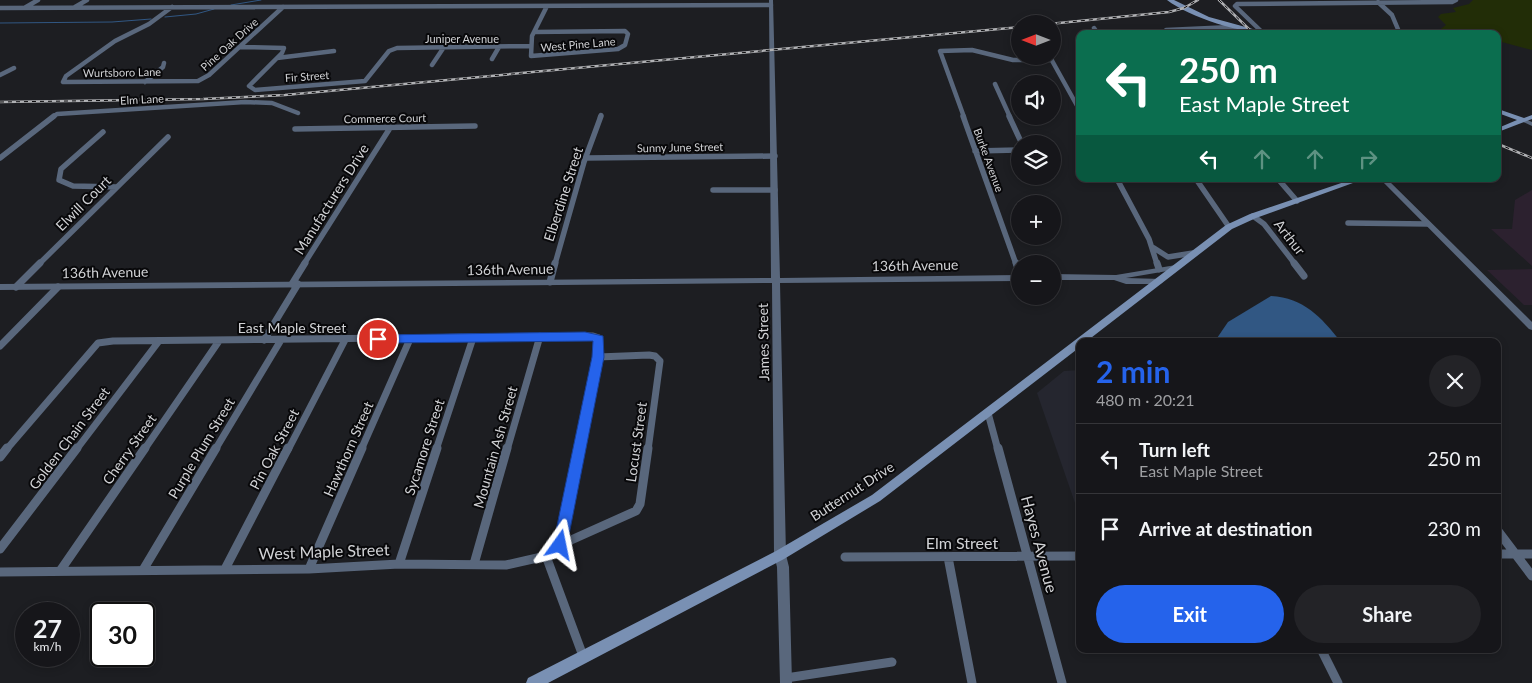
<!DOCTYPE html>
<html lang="en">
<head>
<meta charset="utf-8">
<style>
	body { margin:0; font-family:Lato,sans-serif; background:#232327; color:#f1f3f6; height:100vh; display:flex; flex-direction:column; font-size:19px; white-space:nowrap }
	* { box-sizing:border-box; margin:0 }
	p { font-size:16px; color:#9e9fa2 }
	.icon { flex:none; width:28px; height:28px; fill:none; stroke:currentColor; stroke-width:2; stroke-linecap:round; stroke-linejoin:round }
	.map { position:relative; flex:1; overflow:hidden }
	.sheet { position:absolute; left:1076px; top:338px; width:425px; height:315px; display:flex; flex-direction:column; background:#16161a; border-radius:10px; box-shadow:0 2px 8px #0003,0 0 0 1px #353539 }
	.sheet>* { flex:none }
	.hud { position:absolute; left:1076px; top:30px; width:425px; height:152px; border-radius:10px; box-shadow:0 2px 8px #0003,0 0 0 1px #353539; background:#0b6e4f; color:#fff; overflow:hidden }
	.needle { width:32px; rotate:270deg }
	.tools { position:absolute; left:1011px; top:15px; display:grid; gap:10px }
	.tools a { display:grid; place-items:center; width:50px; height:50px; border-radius:50%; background:#16161a; box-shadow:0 2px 8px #0003,0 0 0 1px #353539; font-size:25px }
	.speed { position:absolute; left:15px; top:602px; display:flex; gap:10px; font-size:25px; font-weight:700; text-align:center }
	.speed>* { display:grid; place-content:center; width:65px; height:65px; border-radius:50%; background:#16161a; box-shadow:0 2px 8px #0003,0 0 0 1px #353539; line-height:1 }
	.speed small { font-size:12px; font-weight:400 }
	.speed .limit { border:2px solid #111; border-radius:8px; background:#fff; color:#111 }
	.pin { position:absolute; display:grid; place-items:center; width:42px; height:42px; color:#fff; margin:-21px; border:2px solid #fff; border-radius:50%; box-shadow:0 1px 5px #0007 }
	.me { position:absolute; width:55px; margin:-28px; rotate:12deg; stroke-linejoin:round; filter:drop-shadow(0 0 4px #0008) }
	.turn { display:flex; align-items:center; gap:18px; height:105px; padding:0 20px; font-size:22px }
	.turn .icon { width:65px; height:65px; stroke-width:2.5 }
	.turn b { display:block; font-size:35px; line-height:42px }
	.lanes { display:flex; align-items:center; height:48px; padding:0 20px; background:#0003; justify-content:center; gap:25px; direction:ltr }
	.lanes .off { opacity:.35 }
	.round { display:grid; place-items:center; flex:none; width:52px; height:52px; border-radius:26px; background:#232327 }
	.head { display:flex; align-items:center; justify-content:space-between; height:85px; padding:0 20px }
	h1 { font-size:30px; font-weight:700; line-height:38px; color:#2563eb }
	.cta { display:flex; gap:10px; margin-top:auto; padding:10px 20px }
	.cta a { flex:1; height:58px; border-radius:30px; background:#2563eb; color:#fff; font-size:20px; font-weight:700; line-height:58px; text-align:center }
	.cta a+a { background:#232327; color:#f1f3f6 }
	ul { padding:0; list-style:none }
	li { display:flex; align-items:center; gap:15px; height:70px; padding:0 20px; border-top:1px solid #353539 }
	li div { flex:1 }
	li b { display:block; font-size:19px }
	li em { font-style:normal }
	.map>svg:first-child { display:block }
	.built { fill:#25262f }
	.industrial { fill:#2c212f }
	.green { fill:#222d07 }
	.water { fill:#315783 }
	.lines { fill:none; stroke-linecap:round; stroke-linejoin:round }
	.stream { stroke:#315783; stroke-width:1 }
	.minor-far3 { stroke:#59677c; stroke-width:4.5 }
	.minor-far2 { stroke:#59677c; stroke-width:5.5 }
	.minor-far1 { stroke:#59677c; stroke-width:7 }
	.minor { stroke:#59677c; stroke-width:9 }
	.tertiary { fill:#59677c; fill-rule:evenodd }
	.secondary { fill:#7990b3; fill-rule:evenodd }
	.rail-casing { stroke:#b0b1b4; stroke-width:2.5 }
	.rail { stroke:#08080a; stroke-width:1; stroke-dasharray:4; stroke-linecap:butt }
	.route { fill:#2563eb; stroke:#184099 }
	.labels { text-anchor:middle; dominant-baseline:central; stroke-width:4; stroke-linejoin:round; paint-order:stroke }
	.far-street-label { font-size:11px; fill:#d1d2d5; stroke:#08080a }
	.street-label { font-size:14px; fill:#d1d2d5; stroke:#08080a }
	.near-street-label { font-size:16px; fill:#d1d2d5; stroke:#08080a }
</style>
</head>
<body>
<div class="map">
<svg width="1532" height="683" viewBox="0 0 1532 683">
	<rect width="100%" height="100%" fill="#1d1e22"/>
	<path class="built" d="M1080 370V503H1075L1037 393 1064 371Z"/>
	<path class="industrial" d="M1532 190V266L1491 229H1512L1515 200Z
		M1532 269V305H1524L1487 270Z"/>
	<path class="green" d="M1473 0H1532V50L1498 41V34H1439L1437 32 1446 25 1438 17 1441 14 1456 12 1453 8 1469 4Z"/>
	<path class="water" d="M1271 296C1304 298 1321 317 1340 341H1215L1228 322Z"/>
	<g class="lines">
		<path class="stream" d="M231 5 261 0
			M165 17 196 14 214 9
			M0 23 112 22 151 19"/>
		<path class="minor-far3" d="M1378 2 1392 15 1400 34
			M26 7 38 0
			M75 7 87 0
			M172 7 149 24 115 41 66 76 63 82 198 81 209 75 283 7
			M0 8 771 5
			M1094 28 1098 34
			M534 32 625 31 628 34 625 45 618 49 531 56 532 36 547 6
			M1262 32 1235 6 1237 4 1452 2 1456 0
			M1162 34 1166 30 1232 27
			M240 47 284 48 282 53 249 86 255 90 365 81 389 51 397 48 530 46
			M1050 57 1080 111
			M277 58 334 51
			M492 59 499 47
			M432 65 444 47
			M0 75 14 68
			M145 82 163 67 164 63
			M995 84 1010 117
			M53 117 57 114 245 102 272 103 298 113
			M600 117 601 115
			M964 117 940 51 972 50 1013 60H1052"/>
		<path class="minor-far2" d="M963 116 1016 264
			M1009 116 1022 144
			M295 129 475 126
			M103 132 61 169 59 180 73 186 117 187
			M975 151 1020 150
			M0 158 54 116
			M586 158 775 156
			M1117 179 1149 239 1157 264
			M1196 179 1229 227
			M1278 179 1297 201
			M713 190H775
			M1253 216 1264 224 1295 264
			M1348 223 1428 224
			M1154 248 1168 257 1193 253
			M39 264 168 137
			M304 264 390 128
			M555 264 584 162 601 116"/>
		<path class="minor-far1" d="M1016 263 1020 275
			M1157 263 1159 269
			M1294 263 1304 276
			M550 282 555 263
			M292 284 305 263
			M16 287 40 263
			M264 340 298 284
			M0 346 58 287
			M598 357 649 355 655 356 660 361 648 450
			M988 413 998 450
			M6 450 98 343 113 341 593 336 599 338 598 357 579 450
			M76 450 159 341
			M144 450 219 341
			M215 450 281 340
			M288 450 345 340
			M361 450 410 339
			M436 450 473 338
			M507 450 540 336"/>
		<path class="minor" d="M998 448 1062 683
			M0 457 7 448
			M1498 531 1532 576
			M560 545 580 448
			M0 549 77 448
			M1498 554H1532
			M546 556 583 656
			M845 557 1080 556
			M948 557 972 683
			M399 564 437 448
			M474 564 507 448
			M225 569 288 448
			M309 569 362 448
			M143 570 216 448
			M60 571 145 448
			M0 572 309 569 399 564 506 565 546 556 560 545 636 511 640 504 648 448
			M1321 649 1338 683
			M786 678 892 662"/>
		<path class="tertiary" d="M769 0H773L780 278 1020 275V281L780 283 786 555 789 567 792 683H780L777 567 774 555 772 283 0 290V284L771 278Z
			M1223 22H1227L1244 34H1238L1223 24Z
			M1523 118 1532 122V126L1521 121 1520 120Z
			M1380 179H1387L1532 322V330L1529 329Z
			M1176 265H1179L1180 267 1179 269 1126 278 1162 279 1163 281 1162 283 1159 284H1126L1114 280H1052V274L1116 275Z"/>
		<path class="secondary" d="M1167 0H1174L1209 17 1271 34C1243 34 1189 17 1167 0Z
			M1498 109 1524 118 1532 115V119L1498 132V128L1517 120 1498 113Z
			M1353 179H1364L1256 218 1232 229 1087 341H1080V347L880 501 784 559 548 683H526L528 678 776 551 872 495 1226 225 1250 214Z"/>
		<g class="rail-casing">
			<path id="rail" d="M1219 0 1254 34
				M1049 24 1169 12 1184 8 1198 0
				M0 102 203 99 285 95 1020 27
				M1498 144 1532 158"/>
		</g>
		<use href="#rail" class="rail"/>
	</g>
	<path class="route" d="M585 332 603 336 604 357 567 545 565 549 560 551 555 549 553 545 592 357 593 341 378 343 372 339 378 335Z"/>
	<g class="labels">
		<g class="far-street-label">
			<text x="462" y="38">Juniper Avenue</text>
			<text transform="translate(229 44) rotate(-42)">Pine Oak Drive</text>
			<text transform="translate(578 44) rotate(-5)">West Pine Lane</text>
			<text transform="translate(122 72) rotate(-1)">Wurtsboro Lane</text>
			<text transform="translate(307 76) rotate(-4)">Fir Street</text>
			<text transform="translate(142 99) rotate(-3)">Elm Lane</text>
			<text transform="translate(385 118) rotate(-1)">Commerce Court</text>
			<text transform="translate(680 147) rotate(-1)">Sunny June Street</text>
			<text transform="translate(989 160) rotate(70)">Burke Avenue</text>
		</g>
		<g class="street-label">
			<text transform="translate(563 194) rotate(-72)">Elberdine Street</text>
			<text transform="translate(331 199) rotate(-58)">Manufacturers Drive</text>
			<text transform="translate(83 203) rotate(-45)">Elwill Court</text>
			<text transform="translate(1290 237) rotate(52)">Arthur</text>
			<text transform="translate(915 265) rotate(-1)">136th Avenue</text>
			<text transform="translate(510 269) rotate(-1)">136th Avenue</text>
			<text transform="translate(105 272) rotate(-1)">136th Avenue</text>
			<text x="292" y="327">East Maple Street</text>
			<text transform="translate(763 342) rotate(-91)">James Street</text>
			<text transform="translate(69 438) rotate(-53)">Golden Chain Street</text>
			<text transform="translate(636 442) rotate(-82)">Locust Street</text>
			<text transform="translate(424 447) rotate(-72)">Sycamore Street</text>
			<text transform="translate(495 447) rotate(-74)">Mountain Ash Street</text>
			<text transform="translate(201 448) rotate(-59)">Purple Plum Street</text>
			<text transform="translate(129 449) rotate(-55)">Cherry Street</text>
			<text transform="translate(274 449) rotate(-62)">Pin Oak Street</text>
			<text transform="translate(348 449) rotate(-66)">Hawthorn Street</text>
			<text transform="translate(852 491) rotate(-33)">Butternut Drive</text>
		</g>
		<g class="near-street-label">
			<text x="962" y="542">Elm Street</text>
			<text transform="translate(1040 544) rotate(75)">Hayes Avenue</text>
			<text transform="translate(324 551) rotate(-2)">West Maple Street</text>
		</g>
	</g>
</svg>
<div class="tools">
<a><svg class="needle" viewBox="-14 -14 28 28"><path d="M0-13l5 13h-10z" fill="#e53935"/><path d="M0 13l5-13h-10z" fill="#9e9fa2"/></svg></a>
<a><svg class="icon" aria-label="sound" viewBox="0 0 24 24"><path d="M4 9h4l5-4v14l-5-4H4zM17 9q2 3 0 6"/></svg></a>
<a><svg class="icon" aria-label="layers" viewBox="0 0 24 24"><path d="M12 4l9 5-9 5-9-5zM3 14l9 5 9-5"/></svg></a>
<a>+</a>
<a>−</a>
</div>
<div class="speed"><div>27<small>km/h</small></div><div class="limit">30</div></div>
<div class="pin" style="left:378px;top:339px;background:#d93025"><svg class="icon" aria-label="arrive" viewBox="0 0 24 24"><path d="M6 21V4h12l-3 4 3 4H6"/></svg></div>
<svg class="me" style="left:560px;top:545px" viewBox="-20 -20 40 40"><path d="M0-17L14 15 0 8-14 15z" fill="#2563eb" stroke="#fff" stroke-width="4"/></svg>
<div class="hud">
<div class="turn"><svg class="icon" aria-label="left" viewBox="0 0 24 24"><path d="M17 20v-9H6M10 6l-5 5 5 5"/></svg><div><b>250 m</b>East Maple Street</div></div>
<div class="lanes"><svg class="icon" aria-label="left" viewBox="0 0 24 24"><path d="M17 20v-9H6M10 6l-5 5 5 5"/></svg><svg class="icon off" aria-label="ahead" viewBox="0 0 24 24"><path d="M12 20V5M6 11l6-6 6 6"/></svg><svg class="icon off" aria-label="ahead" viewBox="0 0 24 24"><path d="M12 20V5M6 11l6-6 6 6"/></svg><svg class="icon off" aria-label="right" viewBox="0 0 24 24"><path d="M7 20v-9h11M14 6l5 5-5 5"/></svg></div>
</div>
<section class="sheet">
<div class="head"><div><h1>2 min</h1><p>480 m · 20:21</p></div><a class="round"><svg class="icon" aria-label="close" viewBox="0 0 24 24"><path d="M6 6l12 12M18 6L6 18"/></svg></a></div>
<ul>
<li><svg class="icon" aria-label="left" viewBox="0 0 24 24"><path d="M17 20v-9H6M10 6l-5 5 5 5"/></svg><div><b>Turn left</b><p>East Maple Street</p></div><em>250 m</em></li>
<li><svg class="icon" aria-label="arrive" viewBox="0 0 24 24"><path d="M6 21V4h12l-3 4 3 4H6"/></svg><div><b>Arrive at destination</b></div><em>230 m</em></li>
</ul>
<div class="cta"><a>Exit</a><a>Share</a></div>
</section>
</div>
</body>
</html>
